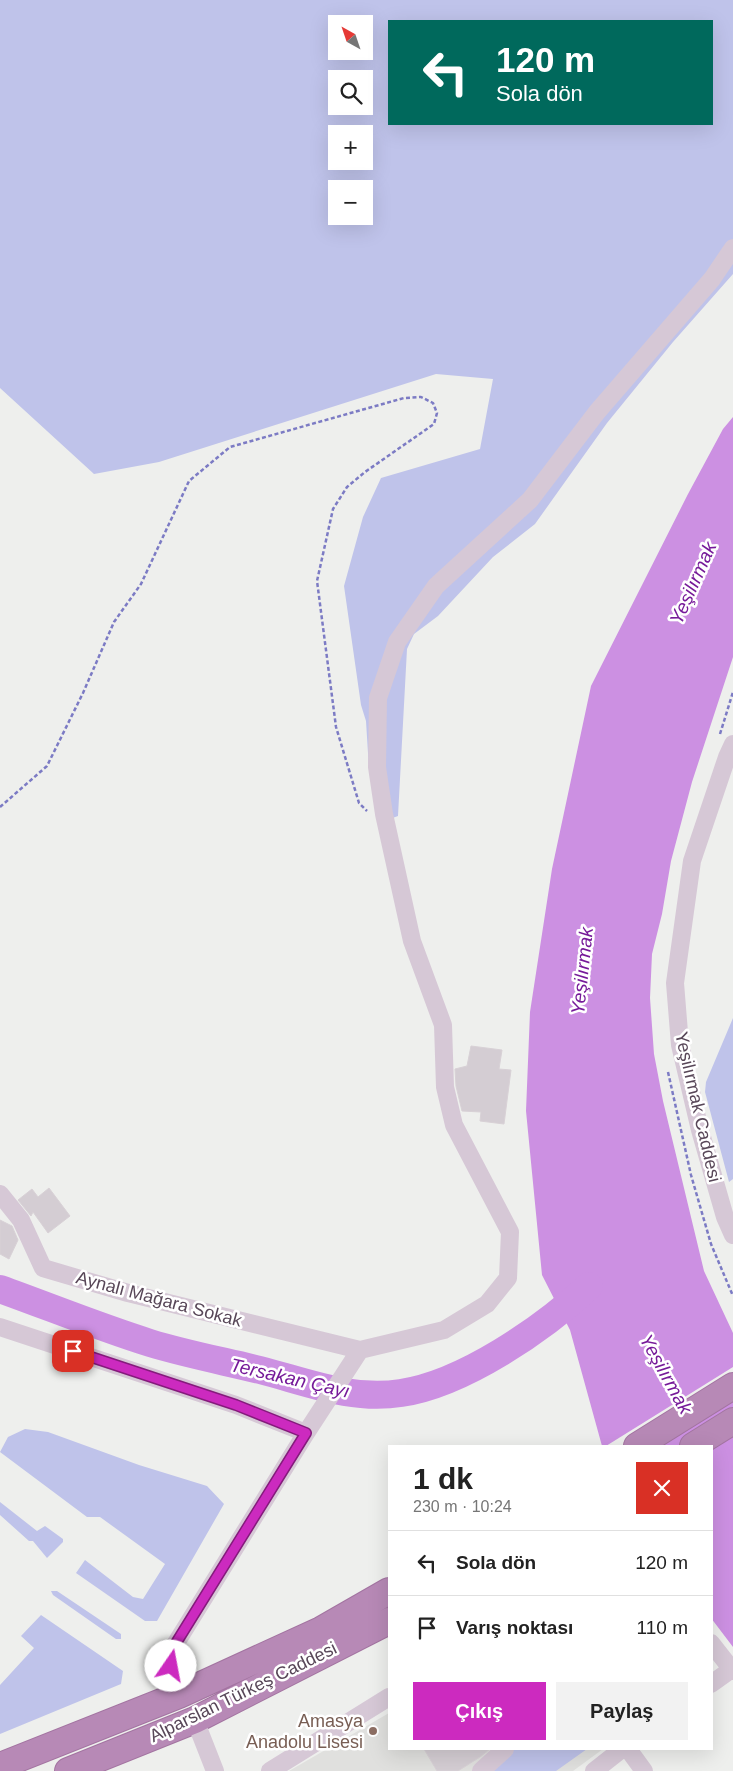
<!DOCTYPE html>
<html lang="tr">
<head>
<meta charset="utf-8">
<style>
	body { margin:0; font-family:Arial,sans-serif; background:#f2f2f2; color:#222; height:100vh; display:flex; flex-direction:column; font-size:19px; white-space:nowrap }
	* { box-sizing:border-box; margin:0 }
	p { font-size:16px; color:#767676 }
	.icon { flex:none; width:28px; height:28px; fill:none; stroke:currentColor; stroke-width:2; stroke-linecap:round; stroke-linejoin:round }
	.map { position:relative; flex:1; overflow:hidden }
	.details { position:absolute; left:388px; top:1445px; width:325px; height:305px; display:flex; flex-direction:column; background:#fff; border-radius:0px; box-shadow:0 5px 20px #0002 }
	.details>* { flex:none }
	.top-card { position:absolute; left:388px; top:20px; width:325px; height:105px; border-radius:0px; box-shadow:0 5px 20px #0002; background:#00695c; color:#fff; overflow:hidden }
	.needle { width:32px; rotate:320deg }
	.fabs { position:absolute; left:328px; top:15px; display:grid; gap:10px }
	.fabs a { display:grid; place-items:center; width:45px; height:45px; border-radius:0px; background:#fff; box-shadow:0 5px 20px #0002; font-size:25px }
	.pin { position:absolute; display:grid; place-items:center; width:42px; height:42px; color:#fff; margin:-21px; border-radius:10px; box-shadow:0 2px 8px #0006 }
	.me { position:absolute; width:55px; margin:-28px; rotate:12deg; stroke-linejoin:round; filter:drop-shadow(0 0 4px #0008) }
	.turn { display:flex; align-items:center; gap:18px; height:105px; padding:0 25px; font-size:22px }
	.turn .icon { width:65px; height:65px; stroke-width:2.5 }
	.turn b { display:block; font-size:35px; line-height:42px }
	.round { display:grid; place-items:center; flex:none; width:52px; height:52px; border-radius:0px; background:#f2f2f2 }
	.summary { display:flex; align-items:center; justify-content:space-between; height:85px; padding:0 25px }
	h1 { font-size:30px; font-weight:700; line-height:38px }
	.action { display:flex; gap:10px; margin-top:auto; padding:10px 25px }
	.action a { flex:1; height:58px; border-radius:0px; background:#cc2abf; color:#fff; font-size:20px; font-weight:700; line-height:58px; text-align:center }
	.action a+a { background:#f2f2f2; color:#222 }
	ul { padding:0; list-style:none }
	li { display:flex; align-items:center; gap:15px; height:65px; padding:0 25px; border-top:1px solid #e0e0e0 }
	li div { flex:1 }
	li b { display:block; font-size:19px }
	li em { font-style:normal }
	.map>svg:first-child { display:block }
	.education { fill:#e0e0de }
	.green { fill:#bfc3ea; fill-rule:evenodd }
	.water { fill:#cc90e2 }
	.pier { fill:#eeefed }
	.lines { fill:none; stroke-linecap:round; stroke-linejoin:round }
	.river { stroke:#cc90e2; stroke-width:28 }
	.building { fill:#d4cdd3; stroke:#d8d1d6 }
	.highway-casing { stroke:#a374a1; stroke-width:28 }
	.path { stroke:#7c7bc4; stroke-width:2.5; stroke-dasharray:4 2.5; stroke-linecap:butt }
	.minor { stroke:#d6c8d6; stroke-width:18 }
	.highway { stroke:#b789b6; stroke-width:26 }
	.route-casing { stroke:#851b7c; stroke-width:12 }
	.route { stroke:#cc2abf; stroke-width:9 }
	.education-dot { fill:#8d6e63; stroke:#fff; stroke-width:2 }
	.labels { text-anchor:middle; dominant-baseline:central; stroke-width:5; stroke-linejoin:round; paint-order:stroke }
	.street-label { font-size:18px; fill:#584758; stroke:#fff }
	.education-label { font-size:18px; fill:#785e54; stroke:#fff; text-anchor:end }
	.water-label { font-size:19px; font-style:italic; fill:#761a99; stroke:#fff }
</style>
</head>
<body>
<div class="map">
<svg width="733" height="1771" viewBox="0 0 733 1771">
	<rect width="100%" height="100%" fill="#eeefed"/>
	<path class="education" d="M389 1713V1749H603L573 1771H289Z"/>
	<path class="green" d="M0 0H733V274L673 342 607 423 535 524 493 557 438 616 414 634 407 649 398 816 379 823 369 769 366 721 361 705 344 586 363 517 381 478 480 449 493 379 436 374 159 462 94 474 0 388ZM389 21H711V124H389ZM336 24H364V51H336ZM336 79H364V106H336ZM336 134H364V161H336ZM336 189H364V216H336Z
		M733 1018V1179L729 1182 705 1092 706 1082Z
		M25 1429 48 1432 139 1465 207 1486 224 1504 157 1621H145L76 1573 85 1560 133 1597 143 1599 165 1564 100 1517H87L0 1452 8 1437Z
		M0 1502 37 1531 45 1526 63 1539V1542L47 1558 33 1541H29L0 1515Z
		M51 1591H57L121 1634V1639H116L53 1595Z
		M41 1615 123 1671 121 1684 0 1734V1685L34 1648 21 1636Z
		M513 1749H587L556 1771H492Z"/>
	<path class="water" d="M733 417V657L692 782 671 861 662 914 652 954 650 998 654 1054 663 1101 704 1271 733 1333V1647L711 1618V1446H602L570 1330 542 1275 526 1111 530 1012 552 869 591 686 688 494 723 429Z"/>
	<path class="pier" d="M733 1367V1398L656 1446H606Z"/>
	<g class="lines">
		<path class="river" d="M0 1289C50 1307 99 1327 150 1343 186 1354 223 1361 260 1370 307 1382 352 1401 401 1393 463 1384 543 1329 589 1286"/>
	</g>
	<path class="building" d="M471 1046 502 1050 499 1069 511 1070 504 1124 480 1121 481 1112 462 1111 456 1086 455 1069 467 1066Z
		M49 1188 70 1216 48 1233 33 1212 31 1216 18 1200 32 1189 38 1197Z
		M0 1220 12 1226 18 1240 9 1259 0 1254Z
		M424 1749H490L480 1757 458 1771H437Z"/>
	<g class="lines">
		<g class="highway-casing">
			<path id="highway" d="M637 1446 733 1386
				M693 1446 733 1421
				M0 1766 179 1695 321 1630 389 1591
				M68 1771 195 1720 389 1621"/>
		</g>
		<path class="path" d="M720 734 733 692
			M0 807 47 766 83 693 114 622 141 584 189 481 230 447 404 398 421 397 433 403 437 413 434 424 365 472 347 487 333 509 317 581 336 727 359 803 367 811
			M668 1072 691 1175 711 1244 733 1296"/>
		<path class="minor" d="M733 744 727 757 692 861 675 983 680 1045 700 1130 725 1217 733 1235
			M0 1194 21 1220 43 1268 128 1293 360 1350
			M0 1327 236 1405 306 1433 168 1656 179 1695
			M306 1433 360 1350 444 1330 487 1304 508 1278 510 1232 454 1125 445 1087 443 1025 412 941 384 814 377 767 378 698 397 642 436 586 530 500 597 412 712 279 733 248
			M711 1643 733 1671
			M711 1684 732 1669
			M195 1720 215 1771
			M628 1749 644 1771
			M270 1771 389 1697
			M481 1771 505 1749
			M594 1771 622 1749"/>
		<use href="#highway" class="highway"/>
	</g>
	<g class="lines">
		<g class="route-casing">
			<path id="route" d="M73 1351 236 1405 306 1433 168 1656 171 1666"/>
		</g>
		<use href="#route" class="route"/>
	</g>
	<circle class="education-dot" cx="373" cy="1731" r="5"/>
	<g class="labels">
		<g class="street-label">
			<text transform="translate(698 1107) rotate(77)">Yeşilırmak Caddesi</text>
			<text transform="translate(159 1299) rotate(15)">Aynalı Mağara Sokak</text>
			<text transform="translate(243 1692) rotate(-26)">Alparslan Türkeş Caddesi</text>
		</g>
		<g class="education-label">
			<text x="363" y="1721">Amasya<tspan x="363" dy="21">Anadolu Lisesi</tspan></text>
		</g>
		<g class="water-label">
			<text transform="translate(693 583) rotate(-66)">Yeşilırmak</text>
			<text transform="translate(582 971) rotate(-84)">Yeşilırmak</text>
			<text transform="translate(666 1374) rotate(61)">Yeşilırmak</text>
			<text transform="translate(290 1378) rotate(13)">Tersakan Çayı</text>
		</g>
	</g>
</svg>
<div class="fabs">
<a><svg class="needle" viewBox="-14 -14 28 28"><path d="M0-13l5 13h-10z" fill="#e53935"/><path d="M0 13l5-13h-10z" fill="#767676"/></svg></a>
<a><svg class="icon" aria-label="search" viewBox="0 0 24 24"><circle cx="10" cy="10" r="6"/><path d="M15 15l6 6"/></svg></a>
<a>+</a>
<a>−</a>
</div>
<div class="pin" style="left:73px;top:1351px;background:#d93025"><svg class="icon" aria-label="arrive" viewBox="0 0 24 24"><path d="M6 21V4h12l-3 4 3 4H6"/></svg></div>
<svg class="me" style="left:171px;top:1666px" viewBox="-20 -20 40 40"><circle r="19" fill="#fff"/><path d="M0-13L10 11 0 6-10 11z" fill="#cc2abf"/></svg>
<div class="top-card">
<div class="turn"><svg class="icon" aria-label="left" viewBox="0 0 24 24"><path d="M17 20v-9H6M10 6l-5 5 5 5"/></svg><div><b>120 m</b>Sola dön</div></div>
</div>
<section class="details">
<div class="summary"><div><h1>1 dk</h1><p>230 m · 10:24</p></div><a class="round" style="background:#d93025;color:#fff"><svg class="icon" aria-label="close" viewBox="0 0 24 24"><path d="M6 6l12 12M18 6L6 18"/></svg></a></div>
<ul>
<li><svg class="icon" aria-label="left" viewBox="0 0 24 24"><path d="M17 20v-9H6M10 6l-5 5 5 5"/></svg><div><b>Sola dön</b></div><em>120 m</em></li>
<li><svg class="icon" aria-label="arrive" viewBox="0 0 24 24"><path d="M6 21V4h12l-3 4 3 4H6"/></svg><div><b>Varış noktası</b></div><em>110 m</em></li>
</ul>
<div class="action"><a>Çıkış</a><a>Paylaş</a></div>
</section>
</div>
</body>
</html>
